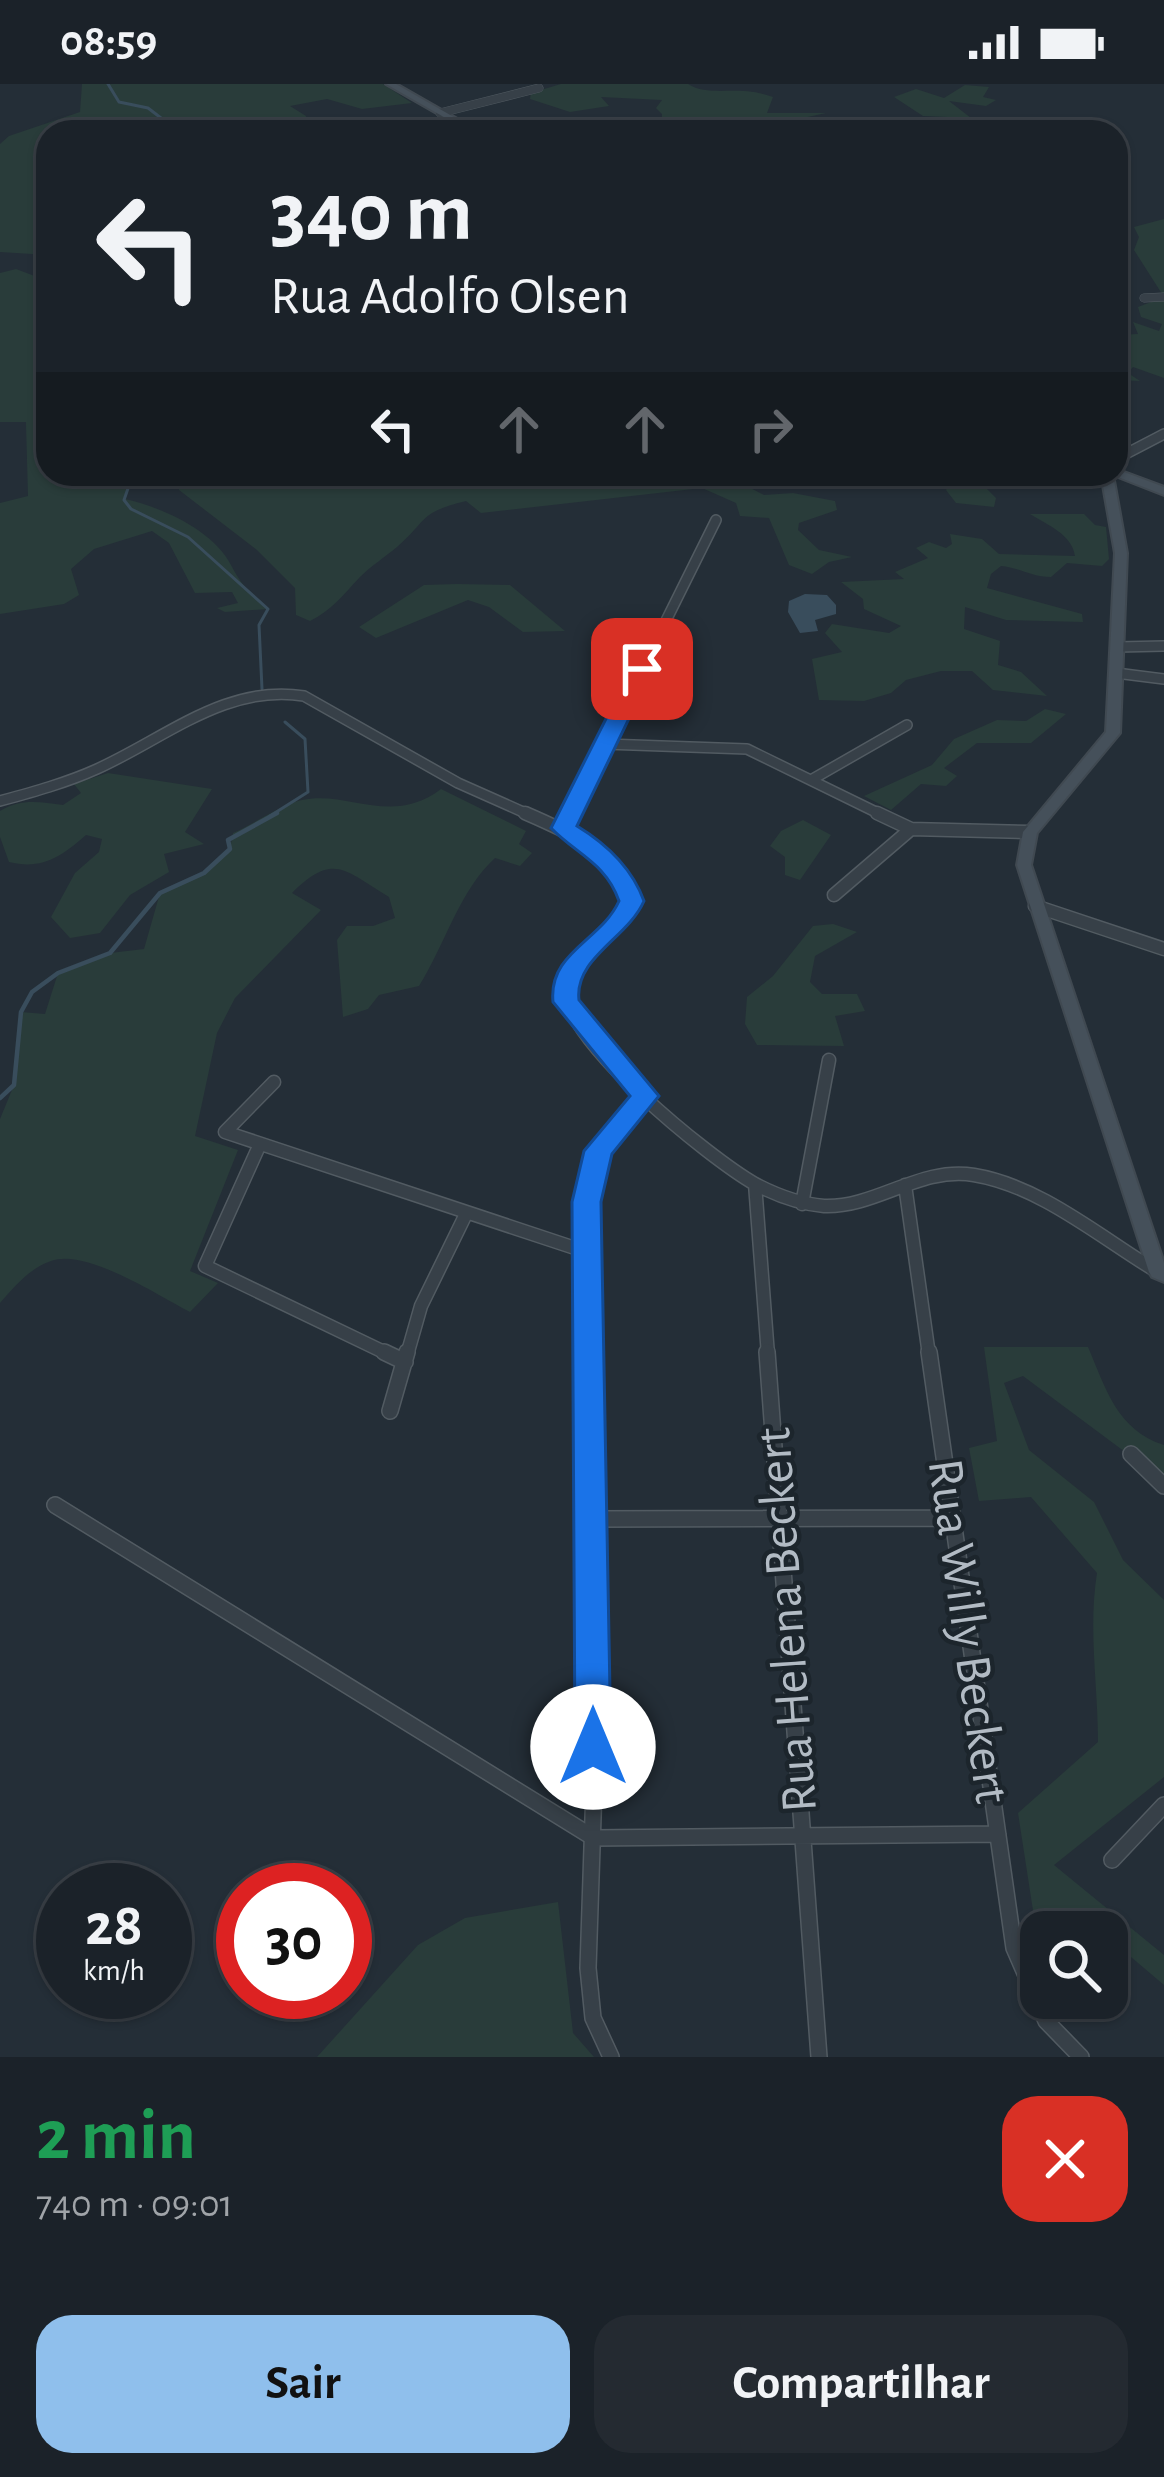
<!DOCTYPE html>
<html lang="pt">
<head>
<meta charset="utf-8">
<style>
	body { margin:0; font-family:"Alegreya Sans",sans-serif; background:#242a31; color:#f1f3f6; height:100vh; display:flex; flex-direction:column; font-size:45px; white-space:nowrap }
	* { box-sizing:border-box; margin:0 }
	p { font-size:39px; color:#a0a4a8 }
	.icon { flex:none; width:66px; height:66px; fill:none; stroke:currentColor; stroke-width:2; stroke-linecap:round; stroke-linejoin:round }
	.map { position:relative; height:1973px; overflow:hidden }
	.details { display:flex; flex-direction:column; background:#1b2229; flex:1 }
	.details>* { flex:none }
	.top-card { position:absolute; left:36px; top:36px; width:1092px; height:366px; border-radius:36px; box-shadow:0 3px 9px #0004,0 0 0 3px #393f46; background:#1b2229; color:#f1f3f6; overflow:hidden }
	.buttons { position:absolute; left:1020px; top:1827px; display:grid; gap:24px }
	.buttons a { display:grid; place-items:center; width:108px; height:108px; border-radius:24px; background:#1b2229; box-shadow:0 3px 9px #0004,0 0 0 3px #393f46; font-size:60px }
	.speed { position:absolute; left:36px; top:1779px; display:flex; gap:24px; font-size:60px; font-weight:700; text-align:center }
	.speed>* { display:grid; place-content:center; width:156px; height:156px; border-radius:50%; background:#1b2229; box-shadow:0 3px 9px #0004,0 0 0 3px #393f46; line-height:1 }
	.speed small { font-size:30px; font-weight:400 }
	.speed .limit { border:18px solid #d22; background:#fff; color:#111 }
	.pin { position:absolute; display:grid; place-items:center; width:102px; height:102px; color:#fff; margin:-51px; border-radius:24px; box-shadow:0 6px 18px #0006 }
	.me { position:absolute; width:132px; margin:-66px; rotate:0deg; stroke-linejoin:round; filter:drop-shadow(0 0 9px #0008) }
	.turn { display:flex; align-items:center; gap:42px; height:252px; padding:0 36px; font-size:54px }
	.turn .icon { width:156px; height:156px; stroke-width:2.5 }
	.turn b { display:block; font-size:84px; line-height:102px }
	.lanes { display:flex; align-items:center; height:114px; padding:0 36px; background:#0003; justify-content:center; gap:60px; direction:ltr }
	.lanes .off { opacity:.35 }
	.round { display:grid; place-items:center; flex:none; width:126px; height:126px; border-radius:36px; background:#242a31 }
	.head { display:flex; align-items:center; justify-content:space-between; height:204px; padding:0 36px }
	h1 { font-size:72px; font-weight:700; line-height:90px; color:#1e9e55 }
	.primary-button { display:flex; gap:24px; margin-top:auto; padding:24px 36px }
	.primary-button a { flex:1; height:138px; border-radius:36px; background:#8fbfec; color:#111; font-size:48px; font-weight:700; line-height:138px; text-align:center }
	.primary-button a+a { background:#242a31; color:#f1f3f6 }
	.status { display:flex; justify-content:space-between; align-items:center; height:84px; padding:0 60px; background:#1b2229; direction:ltr }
	.status svg { height:33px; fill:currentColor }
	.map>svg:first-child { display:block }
	.green { fill:#293c3a }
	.water { fill:#394d5c }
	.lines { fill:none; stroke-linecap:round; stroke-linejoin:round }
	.stream-far1 { stroke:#394d5c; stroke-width:3 }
	.stream { stroke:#394d5c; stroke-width:4.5 }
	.street-far3-casing { stroke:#525b62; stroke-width:9 }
	.street-far2-casing { stroke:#525b62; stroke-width:12 }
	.street-far1-casing { stroke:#525b62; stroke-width:15 }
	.street-casing { stroke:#525b62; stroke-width:18 }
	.secondary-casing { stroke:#404951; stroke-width:4 }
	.street-far3 { stroke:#374048; stroke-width:8 }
	.street-far2 { stroke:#374048; stroke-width:9 }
	.street-far1 { stroke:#374048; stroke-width:12 }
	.street { stroke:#374048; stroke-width:15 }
	.secondary { fill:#45505a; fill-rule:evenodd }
	.route { fill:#1a73e8; stroke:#114b97; stroke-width:3 }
	.labels { text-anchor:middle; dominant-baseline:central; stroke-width:9; stroke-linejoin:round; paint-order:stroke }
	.near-street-label { font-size:51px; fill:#b2bbc4; stroke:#1c252c }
</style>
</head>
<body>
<div class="status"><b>08:59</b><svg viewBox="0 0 49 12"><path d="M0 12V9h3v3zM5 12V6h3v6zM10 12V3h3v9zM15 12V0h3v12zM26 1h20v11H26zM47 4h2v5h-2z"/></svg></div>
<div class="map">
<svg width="1164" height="1973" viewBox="0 0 1164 1973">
	<rect width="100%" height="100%" fill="#242e37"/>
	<path class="green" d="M82 0H383L412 19 362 25 327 15 290 22 306 32 305 43 337 48H48V171L0 168V60L9 52 80 28Z
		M561 0H688C710 14 738 0 773 13L767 29H826L803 34 798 48H657L653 46 662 42V30L656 24 662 16 601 13 609 22 570 28 530 15 531 9Z
		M965 1 989 3 983 13 996 16 986 22 949 17 971 34 923 32 894 13 916 5 944 14Z
		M1164 135V294L1133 283 1128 289 1140 297 1116 296V251L1138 250 1133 238 1159 247 1162 240 1141 233 1138 223 1164 213 1134 166 1139 153 1134 143Z
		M16 185 48 197V390H133L125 415C161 423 213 446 231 481 241 500 250 511 268 525L225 528 217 524 238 519 232 508 195 509 169 459 152 447 94 465 71 485 79 511 64 520 0 530V419L28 412 26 338H0V189Z
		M179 390H723L764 411 793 409 835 417 837 426 799 439 798 446 819 466 852 473 829 478 812 490 789 481 769 434 740 432 736 419 702 404 481 429 466 417C418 429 429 435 397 463 385 473 371 482 360 493 343 511 332 526 310 537L296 531 295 504 257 466 179 406Z
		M957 390H1034L986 404 996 414 994 423 956 419 946 406Z
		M1030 430H1084L1095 441 1106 443 1109 475 1102 482 1067 479 1051 493C1032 493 1021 484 1001 482L991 490 987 504 1082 530 1083 538 1006 536 965 523 964 545 1000 557 998 581 1021 588 1047 612 993 606 972 587H941L906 596 891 609 864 617 819 616 812 575 842 568 825 549 832 540 889 549 901 542 864 525 863 515 841 498 904 495 895 488 928 474 916 464 929 458 946 464 952 460 950 450 982 455 999 470 1075 472C1072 450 1047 441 1030 430Z
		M457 500 510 501 565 547 523 548 489 523 468 516 376 554 359 543 424 501Z
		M1045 625 1066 630 1031 659H977L944 684 957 692 946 702 921 700 891 726 864 712 932 681 954 655 997 636 1026 637Z
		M108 689 212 705 185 748 204 760 164 770 169 788 130 811 100 849 70 854 51 833 75 789 99 768 102 755 86 751C61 773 42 786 9 778L0 753V727C20 714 41 718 63 721L81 709 74 700Z
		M441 705 526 747 519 760 532 769 520 782 495 774C459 807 445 861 419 902L379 911 368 925 343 933 337 856 347 842H373L395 834 389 813C344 786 334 768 292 809L321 826 235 914 217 949 195 1052 238 1066 190 1187 218 1199 190 1228C157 1211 86 1164 51 1177 31 1183 13 1204 0 1219V1035L14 1001 21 928 45 930 58 889 110 869 144 865 160 809 204 789 230 765 233 749C252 741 284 719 302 716 349 706 391 743 441 705Z
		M803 736 831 751 800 796 785 791V773L770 762 781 747Z
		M833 840 857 848 815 872 810 898 822 910H857L865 927 835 932 844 962 757 961 745 940 747 913 773 892 813 842Z
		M984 1263H1088C1106 1305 1117 1346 1164 1361V1397L1023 1292 1004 1299 1029 1366 1094 1418 1123 1476 1164 1516V1693L1054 1781 1164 1871V1901L1085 1834 1058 1848H1041L1038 1859 1018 1729 1098 1658C1098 1601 1088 1546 1097 1489L1031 1413 979 1417 969 1364 997 1357Z
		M558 1818 573 1949 594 1973H317L418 1861 465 1834Z"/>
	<path class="water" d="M805 510 827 511 836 521V530L815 536 818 547 800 549 788 528 789 517Z"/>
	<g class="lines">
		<path class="stream-far1" d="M108 0 119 18 148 24 161 34 136 48
			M133 390 124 416 131 425 188 453 268 525 259 541 262 605
			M270 732 308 708 305 655 285 638"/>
		<path class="stream" d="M0 1014 14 1001 21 928 32 908 58 889 110 869 160 809 204 789 230 765 228 756 277 729"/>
		<g class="street-far3-casing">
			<path id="street-far3" d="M440 29 539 4
				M1144 214 1164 213"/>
		</g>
		<g class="street-far2-casing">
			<path id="street-far2" d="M1116 375 1164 350
				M1118 563 1164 562
				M1116 589 1164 595
				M605 660 747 665 884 732
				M811 696 907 641
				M0 717C33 708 66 699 97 685 164 655 227 599 304 612L458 699 532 732
				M569 732 716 436"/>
		</g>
		<g class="street-far1-casing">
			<path id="street-far1" d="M525 729C571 749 621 771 630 825 612 849 572 868 566 900 557 952 711 1075 755 1100 776 1111 800 1120 824 1122 876 1124 920 1082 974 1091 1041 1102 1101 1154 1158 1188
				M877 729 911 745 1030 748
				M563 744 571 729
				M834 811 911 745
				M1035 822 1164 865
				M274 998 225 1048 587 1168
				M260 1060 205 1182 390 1271
				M755 1100 768 1271
				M905 1101 929 1271
				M802 1120 829 976
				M407 1271 421 1222 466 1130
				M587 1271 586 1118 598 1067 645 1012"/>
		</g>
		<g class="street-casing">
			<path id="street" d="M384 1268 405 1278
				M587 1268 594 1703 588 1884 593 1934 611 1973
				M767 1268 819 1973
				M929 1268 1014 1864 1046 1937 1081 1973
				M390 1327 407 1268
				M1131 1370 1164 1402
				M55 1421 594 1754 998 1750
				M592 1435 951 1434
				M1112 1776 1164 1721"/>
		</g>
		<g class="secondary-casing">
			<path id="secondary" d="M386 0H396L480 48H470Z
				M1116 385 1164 403V411L1113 391 1127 469 1120 649 1037 749 1031 781 1164 1179V1198L1152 1193 1149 1188 1017 781 1023 748 1106 648 1115 469 1101 390H1116Z"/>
		</g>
		<use href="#street-far3" class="street-far3"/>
		<use href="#street-far2" class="street-far2"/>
		<use href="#street-far1" class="street-far1"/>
		<use href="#street" class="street"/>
		<use href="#secondary" class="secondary"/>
	</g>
	<path class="route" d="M642 579 653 585 577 742C605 759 632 784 644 817 628 854 574 874 579 916L659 1012 612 1070 601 1118 611 1663 606 1674 593 1679 580 1674 575 1663 572 1118 584 1067 630 1012 553 918C548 868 601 857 619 817 606 779 576 770 551 744L631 585Z"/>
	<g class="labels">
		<g class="near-street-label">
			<text transform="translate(787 1536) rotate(-94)">Rua Helena Beckert</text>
			<text transform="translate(968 1547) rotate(82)">Rua Willy Beckert</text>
		</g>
	</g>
</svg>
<div class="buttons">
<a><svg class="icon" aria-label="search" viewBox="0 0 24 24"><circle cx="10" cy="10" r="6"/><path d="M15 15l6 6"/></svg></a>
</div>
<div class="speed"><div>28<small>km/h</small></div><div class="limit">30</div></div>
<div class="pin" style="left:642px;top:585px;background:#d93025"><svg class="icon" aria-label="arrive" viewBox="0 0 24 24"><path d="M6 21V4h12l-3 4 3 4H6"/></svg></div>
<svg class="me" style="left:593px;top:1663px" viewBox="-20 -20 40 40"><circle r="19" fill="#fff"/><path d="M0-13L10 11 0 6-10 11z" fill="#1a73e8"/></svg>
<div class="top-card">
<div class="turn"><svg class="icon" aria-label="left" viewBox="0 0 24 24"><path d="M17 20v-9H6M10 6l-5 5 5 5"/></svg><div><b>340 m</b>Rua Adolfo Olsen</div></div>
<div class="lanes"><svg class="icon" aria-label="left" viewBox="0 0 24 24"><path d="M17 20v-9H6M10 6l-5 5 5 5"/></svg><svg class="icon off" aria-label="ahead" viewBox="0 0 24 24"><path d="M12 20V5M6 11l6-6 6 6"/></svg><svg class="icon off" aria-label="ahead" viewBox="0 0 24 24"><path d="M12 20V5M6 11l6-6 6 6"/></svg><svg class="icon off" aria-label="right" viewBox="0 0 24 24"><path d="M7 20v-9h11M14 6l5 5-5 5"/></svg></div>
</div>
</div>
<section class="details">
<div class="head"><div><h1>2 min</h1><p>740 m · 09:01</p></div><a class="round" style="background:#d93025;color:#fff"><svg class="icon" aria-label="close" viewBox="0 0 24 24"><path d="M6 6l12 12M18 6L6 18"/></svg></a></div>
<div class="primary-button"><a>Sair</a><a>Compartilhar</a></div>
</section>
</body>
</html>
